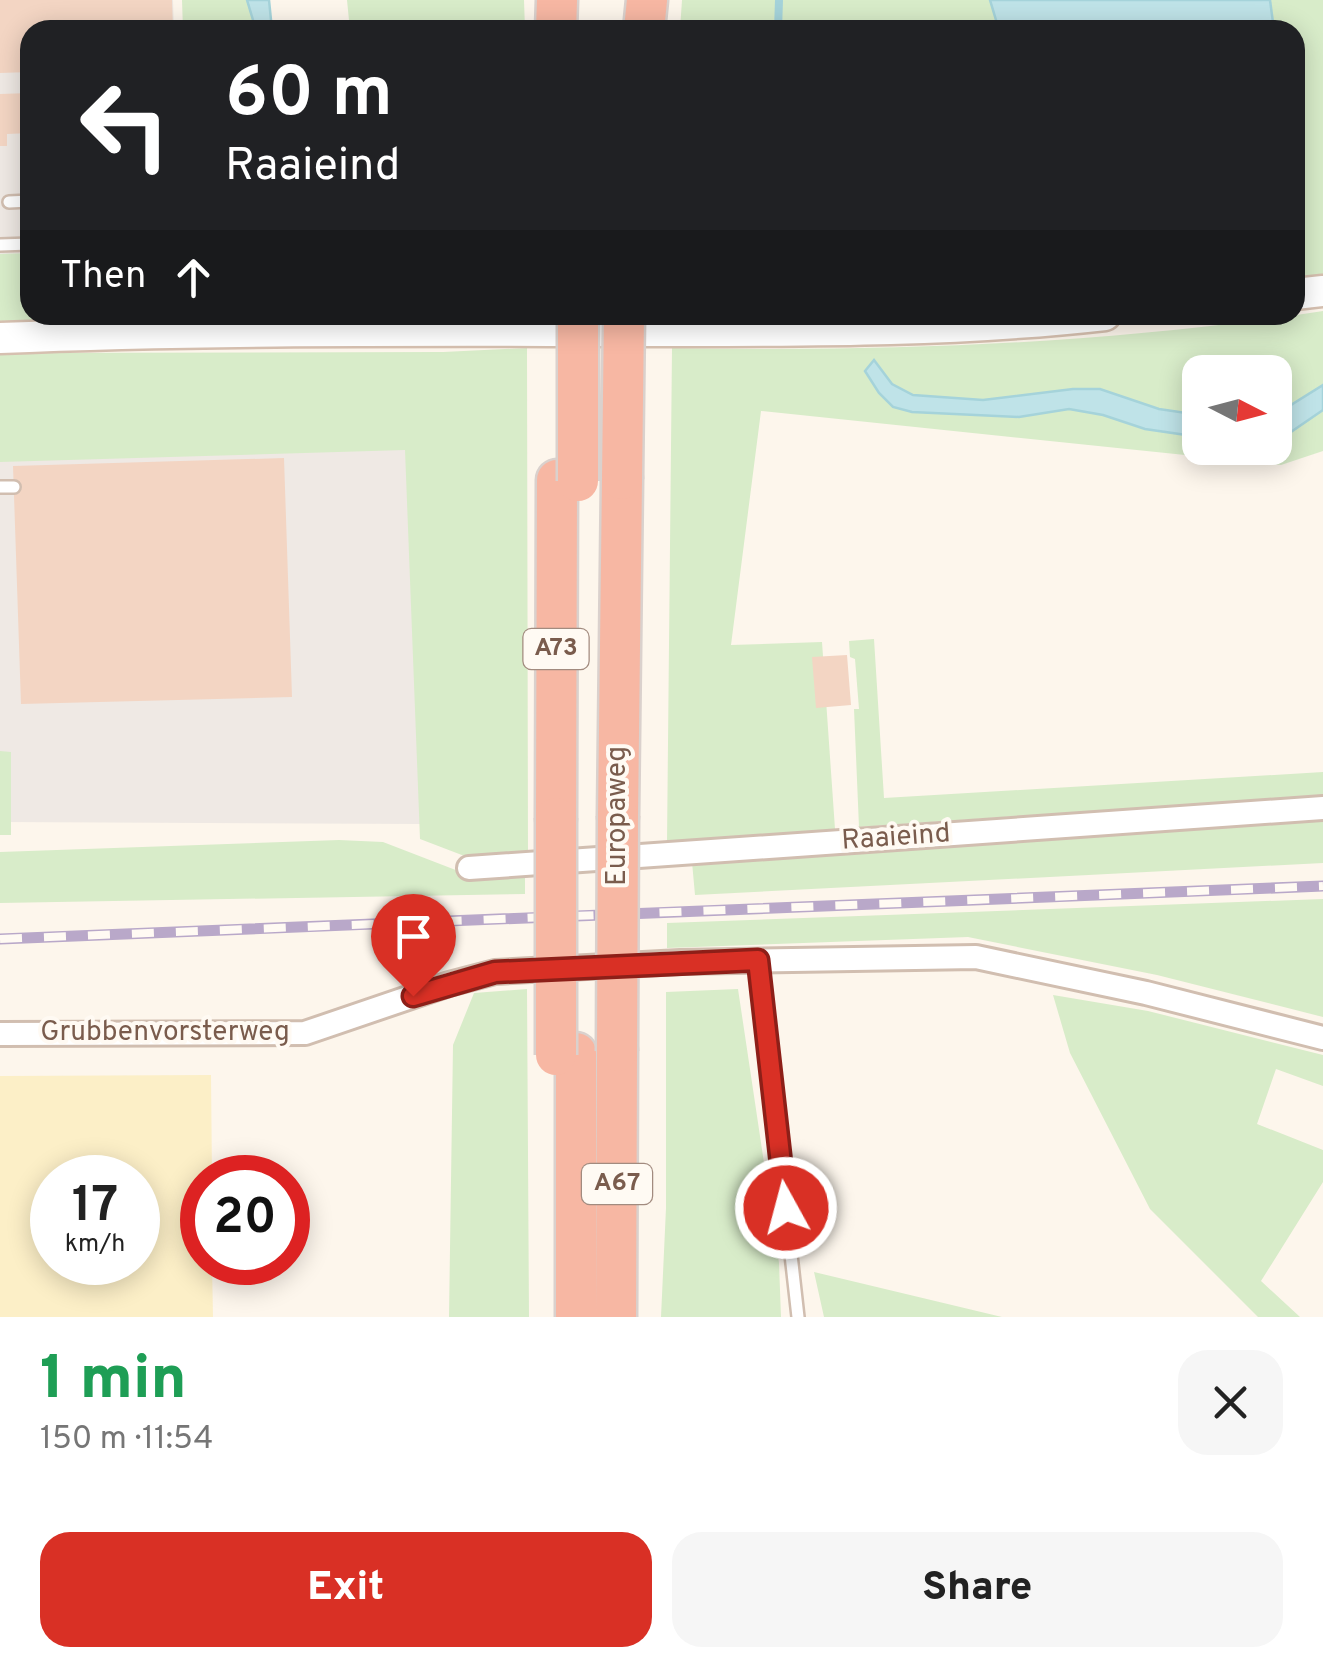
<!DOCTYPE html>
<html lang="en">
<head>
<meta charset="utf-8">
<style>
	body { margin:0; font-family:Overpass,sans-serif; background:#f6f6f6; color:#222; height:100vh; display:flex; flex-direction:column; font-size:38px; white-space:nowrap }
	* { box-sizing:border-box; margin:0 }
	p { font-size:32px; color:#767676 }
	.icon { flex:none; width:55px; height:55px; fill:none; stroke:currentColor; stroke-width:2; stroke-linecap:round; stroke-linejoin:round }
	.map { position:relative; height:1317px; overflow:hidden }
	.side { display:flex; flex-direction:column; background:#fff; flex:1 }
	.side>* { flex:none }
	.top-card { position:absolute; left:20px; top:20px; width:1285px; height:305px; border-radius:30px; box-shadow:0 5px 25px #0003; background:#202124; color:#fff; overflow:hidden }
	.needle { width:65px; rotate:96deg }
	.buttons { position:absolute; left:1182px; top:355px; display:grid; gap:20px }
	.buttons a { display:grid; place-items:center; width:110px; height:110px; border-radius:20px; background:#fff; box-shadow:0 5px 25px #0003; font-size:50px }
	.speed { position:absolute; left:30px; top:1155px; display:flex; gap:20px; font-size:50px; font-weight:700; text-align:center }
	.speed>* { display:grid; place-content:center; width:130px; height:130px; border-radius:50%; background:#fff; box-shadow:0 5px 25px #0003; line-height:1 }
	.speed small { font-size:25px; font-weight:400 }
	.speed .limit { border:15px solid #d22; background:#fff; color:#111 }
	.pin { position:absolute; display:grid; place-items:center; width:85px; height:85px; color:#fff; margin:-102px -42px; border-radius:50% 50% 50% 0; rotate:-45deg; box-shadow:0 0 10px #0007 }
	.pin .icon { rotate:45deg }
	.me { position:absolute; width:110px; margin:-55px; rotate:353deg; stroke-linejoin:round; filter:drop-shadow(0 0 8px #0008) }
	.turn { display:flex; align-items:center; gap:35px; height:210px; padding:0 40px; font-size:45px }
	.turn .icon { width:130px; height:130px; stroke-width:2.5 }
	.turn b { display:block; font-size:70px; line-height:85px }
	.then { display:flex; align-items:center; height:95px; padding:0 40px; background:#0003; gap:20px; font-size:38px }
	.round { display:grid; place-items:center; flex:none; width:105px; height:105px; border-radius:30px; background:#f6f6f6 }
	.summary { display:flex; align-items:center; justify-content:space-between; height:170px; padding:0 40px }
	h1 { font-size:60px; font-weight:800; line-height:75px; color:#1e9e55 }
	.primary-button { display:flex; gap:20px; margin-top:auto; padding:20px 40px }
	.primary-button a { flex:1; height:115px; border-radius:30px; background:#d93025; color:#fff; font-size:40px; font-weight:800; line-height:115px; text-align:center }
	.primary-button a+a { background:#f6f6f6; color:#222 }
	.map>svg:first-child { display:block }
	.industrial { fill:#efe9e4 }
	.green { fill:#d8ecc9 }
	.sand { fill:#fcefc7; fill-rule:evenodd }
	.water { fill:#bfe3e8; stroke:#a5d3da; stroke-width:2.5 }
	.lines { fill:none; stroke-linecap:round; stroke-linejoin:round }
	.stream { stroke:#a5d3da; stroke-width:8 }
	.building { fill:#f3d5c3 }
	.service-casing { stroke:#d1beb0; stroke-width:16 }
	.minor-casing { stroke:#d1beb0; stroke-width:28 }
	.secondary-casing { stroke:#d6c0b0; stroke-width:35 }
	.motorway-casing { stroke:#dad1cd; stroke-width:45 }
	.service { stroke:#fff; stroke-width:11 }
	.minor { stroke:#fff; stroke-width:22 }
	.secondary { stroke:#fff; stroke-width:30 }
	.motorway { stroke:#f7b7a3; stroke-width:40 }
	.rail-casing { stroke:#b9a8c9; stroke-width:11 }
	.rail { stroke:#fffaf3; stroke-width:8; stroke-dasharray:22; stroke-linecap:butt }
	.motorway-bridge-casing { stroke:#dad1cd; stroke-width:45; stroke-linecap:butt }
	.motorway-bridge { stroke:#f7b7a3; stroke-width:40 }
	.route-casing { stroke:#8d1f18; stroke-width:25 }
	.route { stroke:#d93025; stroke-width:18 }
	.labels { text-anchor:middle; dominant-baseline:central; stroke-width:8; stroke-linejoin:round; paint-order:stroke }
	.shield { fill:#fffaf3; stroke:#a28b7f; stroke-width:2.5 }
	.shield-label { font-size:25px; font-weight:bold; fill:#7a5c4d }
	.street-label { font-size:28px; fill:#7a5c4d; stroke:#fffaf3 }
</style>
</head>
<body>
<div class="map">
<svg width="1323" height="1317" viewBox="0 0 1323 1317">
	<rect width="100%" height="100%" fill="#fdf6ec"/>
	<path class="industrial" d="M0 0H173L174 30H30V289L0 290Z
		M415 423 422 824 0 822V424Z"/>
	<path class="green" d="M182 0H247L256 30H183Z
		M347 0H524L525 30H350Z
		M682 0H990L999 30H680Z
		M1270 0H1323V275L1295 280V30H1274Z
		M30 253V315H410L0 323V254Z
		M1323 311V385L1275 415V372H1200V415L1159 409 1100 389H1073L983 400 913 395 892 384 875 360 879 393 1019 417 1069 409 1103 415 1145 429 1200 437V448H1275V437L1285 436 1323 410V451L1281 465 761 411 731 645 822 642 835 829 667 842 672 348C891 352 1107 344 1323 311Z
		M527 348 528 854 467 857 420 839 405 450 0 462V353L443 352Z
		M874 639 884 798 1323 772V795L859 827 854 709H859L855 659 850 657 849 641Z
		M0 751 11 752V835H0Z
		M1323 818V863L695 895 692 862Z
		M339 840 383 842 466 874 525 876V894L0 903V852Z
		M1323 899V1017L1157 975 968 937 667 948V923Z
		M527 989 529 1317H449L453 1045 474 993Z
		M738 989 779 1263 781 1317H661L666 1208V992Z
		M1053 995 1148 1011 1323 1055V1086L1276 1069 1257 1124 1323 1150V1182L1261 1281 1300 1317H1258L1150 1209 1070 1053Z
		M814 1272 1002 1317H824Z"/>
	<path class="sand" d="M211 1075 212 1177 202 1178V1262L212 1263 213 1317H0V1076ZM52 1178H138V1262H52Z"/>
	<path class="water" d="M247 0H269L272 30H256Z
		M990 0H1270L1274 30H999Z
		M874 360 892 384 913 395 983 400 1073 389H1100L1159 409 1200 415V437L1145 429 1103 415 1069 409 1019 417 912 412 893 407 879 393 865 371Z
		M1323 385V410L1285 436 1275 437V415Z"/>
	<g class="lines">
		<path class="stream" d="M778 30 779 0"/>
	</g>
	<path class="building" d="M0 0H172L173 30H30V72L0 73Z
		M30 93V133L7 134V146H0V94Z
		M284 458 292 697 21 704 13 466Z
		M847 655 851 705 816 708 812 657Z"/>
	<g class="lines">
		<g class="service-casing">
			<path id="service" d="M9 202 30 201
				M0 245 30 244
				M0 487H14
				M758 961 798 1317"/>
		</g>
		<g class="minor-casing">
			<path id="minor" d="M469 868 1323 808
				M0 1034 305 1033 449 984 495 972 680 962 976 957 1146 993 1323 1038"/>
		</g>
		<g class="secondary-casing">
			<path id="secondary" d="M1295 294 1323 291
				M0 338C217 329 434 331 651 331 803 331 954 332 1105 315"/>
		</g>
		<g class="motorway-casing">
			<path id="motorway" d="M556 30 557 0
				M644 30 647 0
				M618 816 622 479
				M556 818 557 480
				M576 1317V1053
				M616 1317 617 1051"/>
		</g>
		<use href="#service" class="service"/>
		<use href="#minor" class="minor"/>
		<use href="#secondary" class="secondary"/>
		<use href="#motorway" class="motorway"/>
		<g class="rail-casing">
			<path id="rail" d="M0 939 1323 886"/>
		</g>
		<use href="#rail" class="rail"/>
		<g class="motorway-bridge-casing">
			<path id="motorway-bridge" d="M622 479 624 315
				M578 481V315
				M556 818V1055
				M617 1051 618 816"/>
		</g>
		<use href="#motorway-bridge" class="motorway-bridge"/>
	</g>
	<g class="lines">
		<g class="route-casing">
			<path id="route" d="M413 996 495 972 758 960 786 1208"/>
		</g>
		<use href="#route" class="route"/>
	</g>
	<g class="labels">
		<g class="shield">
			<rect x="523.5" y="629" width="65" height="40" rx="8"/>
			<rect x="582" y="1164" width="70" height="40" rx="8"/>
		</g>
		<g class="shield-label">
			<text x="556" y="649">A73</text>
			<text x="617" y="1184">A67</text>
		</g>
		<g class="street-label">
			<text transform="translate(618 816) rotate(-90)">Europaweg</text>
			<text transform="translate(896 838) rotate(-4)">Raaieind</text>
			<text x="165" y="1033">Grubbenvorsterweg</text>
		</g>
	</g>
</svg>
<div class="buttons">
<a><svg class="needle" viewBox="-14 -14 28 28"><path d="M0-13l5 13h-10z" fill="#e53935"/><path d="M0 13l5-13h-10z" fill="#767676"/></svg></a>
</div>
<div class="speed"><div>17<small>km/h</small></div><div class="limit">20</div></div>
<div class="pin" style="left:413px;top:996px;background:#d93025"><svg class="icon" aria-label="arrive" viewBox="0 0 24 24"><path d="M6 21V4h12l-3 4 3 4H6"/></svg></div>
<svg class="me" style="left:786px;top:1208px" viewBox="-20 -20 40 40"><circle r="17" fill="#d93025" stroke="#fff" stroke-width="3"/><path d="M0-11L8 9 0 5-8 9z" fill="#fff"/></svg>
<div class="top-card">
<div class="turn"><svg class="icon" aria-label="left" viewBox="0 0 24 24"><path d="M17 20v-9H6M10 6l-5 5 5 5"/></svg><div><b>60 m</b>Raaieind</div></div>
<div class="then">Then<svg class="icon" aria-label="ahead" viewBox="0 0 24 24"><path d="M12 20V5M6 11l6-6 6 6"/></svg></div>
</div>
</div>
<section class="side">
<div class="summary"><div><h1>1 min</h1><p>150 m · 11:54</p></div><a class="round"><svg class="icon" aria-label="close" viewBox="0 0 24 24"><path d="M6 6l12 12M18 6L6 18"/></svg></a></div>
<div class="primary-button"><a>Exit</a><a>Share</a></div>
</section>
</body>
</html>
